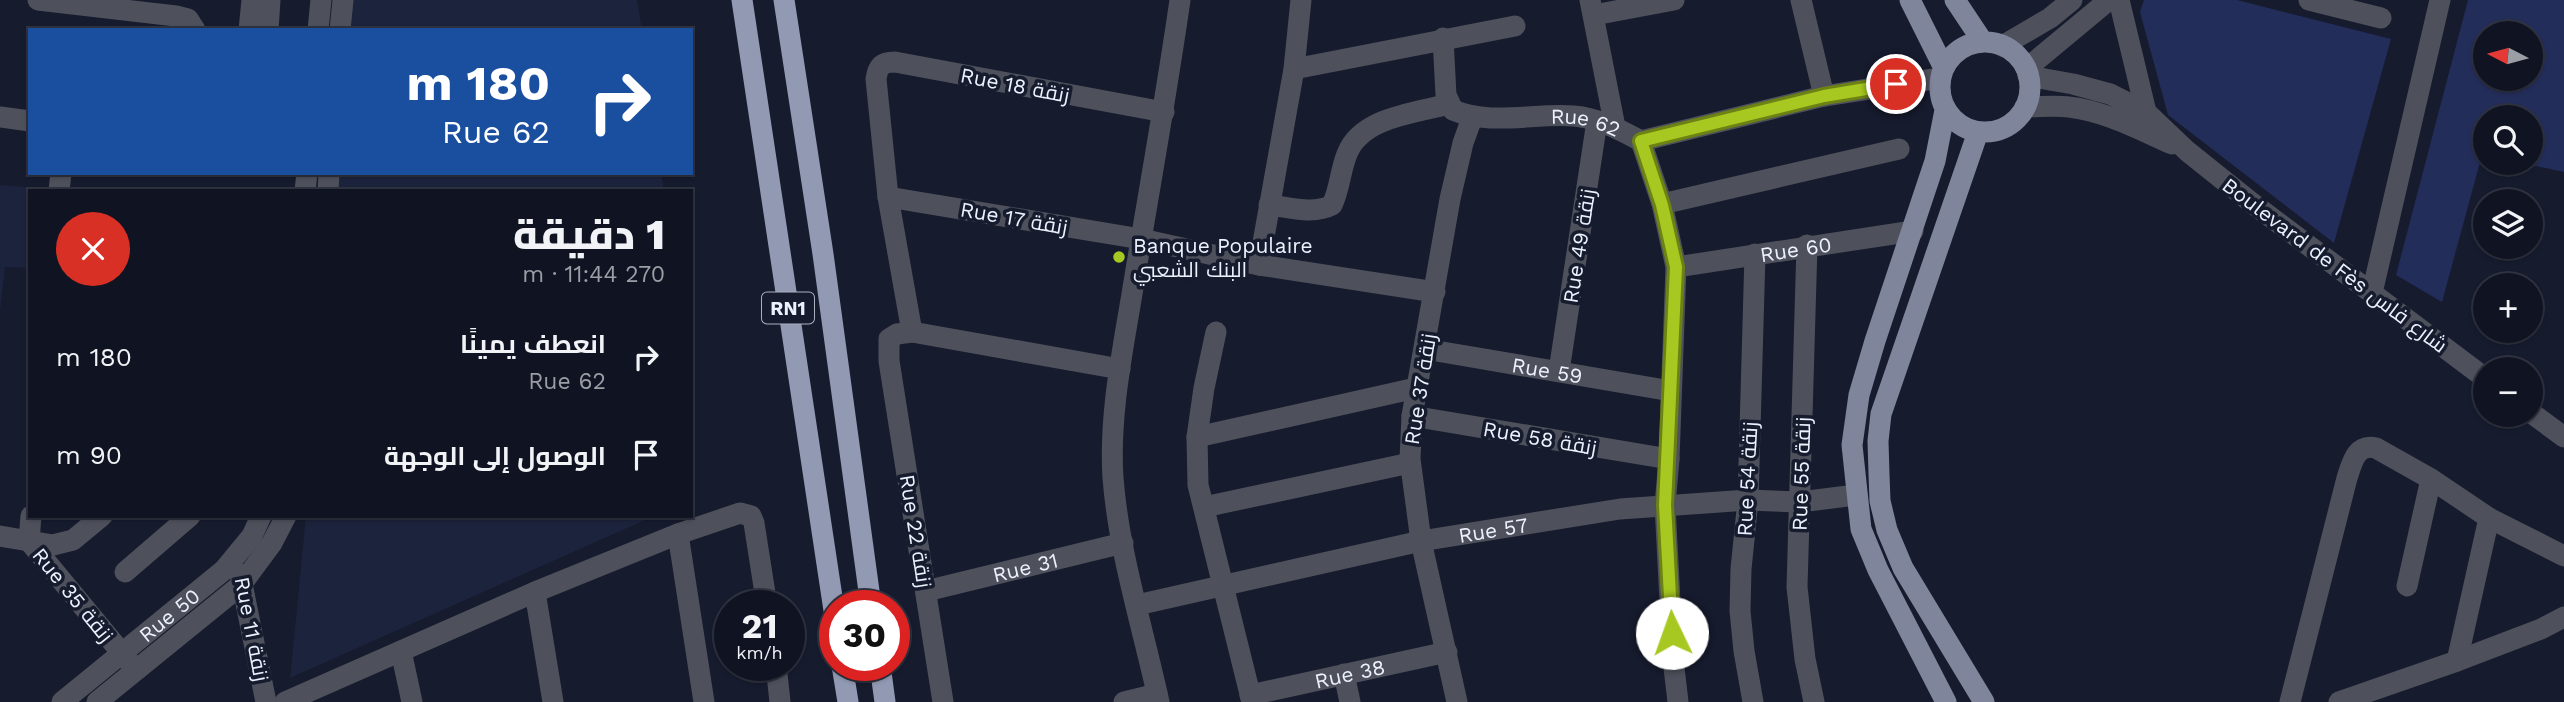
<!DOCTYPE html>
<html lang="ar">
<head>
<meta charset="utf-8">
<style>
	body { margin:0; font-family:"Work Sans",Cairo,sans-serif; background:#191d2a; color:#f1f3f6; direction:rtl; height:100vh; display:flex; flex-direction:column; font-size:26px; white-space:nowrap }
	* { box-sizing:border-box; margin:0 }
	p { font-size:23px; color:#9c9ea5 }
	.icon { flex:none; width:38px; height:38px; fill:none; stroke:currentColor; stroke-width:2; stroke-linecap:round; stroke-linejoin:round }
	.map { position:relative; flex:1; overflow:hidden; direction:ltr }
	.details { position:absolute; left:28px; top:189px; width:665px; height:329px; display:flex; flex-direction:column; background:#101422; border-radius:0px; box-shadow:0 2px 5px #0004,0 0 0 2px #303340; direction:rtl }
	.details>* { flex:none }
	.hud { position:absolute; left:28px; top:28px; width:665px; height:147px; border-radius:0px; box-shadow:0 2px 5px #0004,0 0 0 2px #303340; direction:rtl; background:#1a4fa0; color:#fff; overflow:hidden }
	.needle { width:46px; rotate:276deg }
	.tools { position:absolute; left:2473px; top:21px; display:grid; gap:14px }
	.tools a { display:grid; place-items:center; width:70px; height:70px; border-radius:50%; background:#101422; box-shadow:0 2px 5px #0004,0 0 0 2px #303340; font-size:35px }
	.speed { position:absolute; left:714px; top:590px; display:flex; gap:14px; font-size:35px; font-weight:700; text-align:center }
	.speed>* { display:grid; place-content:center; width:91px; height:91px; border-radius:50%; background:#101422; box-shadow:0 2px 5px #0004,0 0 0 2px #303340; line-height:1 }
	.speed small { font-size:18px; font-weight:400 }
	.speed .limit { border:10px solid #d22; background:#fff; color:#111 }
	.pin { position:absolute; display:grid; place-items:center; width:60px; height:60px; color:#fff; margin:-30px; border:4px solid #fff; border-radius:50%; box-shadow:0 2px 7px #0007 }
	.me { position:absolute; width:77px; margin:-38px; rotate:357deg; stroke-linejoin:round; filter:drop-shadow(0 0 5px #0008) }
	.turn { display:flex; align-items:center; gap:24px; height:147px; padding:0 28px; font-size:32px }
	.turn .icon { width:91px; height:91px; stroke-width:2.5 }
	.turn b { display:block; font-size:49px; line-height:60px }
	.round { display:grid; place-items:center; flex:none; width:74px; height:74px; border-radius:37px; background:#191d2a }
	.summary { display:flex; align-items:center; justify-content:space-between; height:119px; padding:0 28px }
	h1 { font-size:42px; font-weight:800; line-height:52px }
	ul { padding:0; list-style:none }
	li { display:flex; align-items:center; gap:21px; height:98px; padding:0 28px }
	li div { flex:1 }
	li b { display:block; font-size:26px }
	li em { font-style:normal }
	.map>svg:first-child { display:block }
	.built { fill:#1c233c }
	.green { fill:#232d59; fill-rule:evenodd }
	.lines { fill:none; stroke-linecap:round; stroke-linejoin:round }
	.minor { stroke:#4e515b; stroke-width:21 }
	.major { stroke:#7f859a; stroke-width:21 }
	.highway { stroke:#929ab3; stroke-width:21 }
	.route-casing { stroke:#6d8215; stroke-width:18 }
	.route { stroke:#a7c820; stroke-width:12 }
	.poi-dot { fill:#a7c820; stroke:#161b2e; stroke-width:2.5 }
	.labels { text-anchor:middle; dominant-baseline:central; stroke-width:7; stroke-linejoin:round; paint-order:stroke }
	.shield { fill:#161b2e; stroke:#acb1c0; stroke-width:2 }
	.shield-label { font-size:19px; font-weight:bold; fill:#ecf1fe }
	.street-label { font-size:21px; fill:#ecf1fe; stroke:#161b2e }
	.poi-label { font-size:21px; fill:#ecf1fe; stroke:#161b2e; text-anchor:start }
</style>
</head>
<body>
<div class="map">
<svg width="2564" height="702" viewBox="0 0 2564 702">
	<rect width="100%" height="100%" fill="#161b2e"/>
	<path class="built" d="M352 0H637L642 30H349Z
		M337 173H661L664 191H335Z
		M0 185 50 189 30 191V268L5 267 0 311Z
		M306 516H654L290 678Z"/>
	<path class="green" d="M2144 0H2237L2391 39 2334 243 2168 115 2140 12Z
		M2468 0H2564V172L2522 163H2530V117H2485V155H2482L2442 302 2396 275ZM2485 33H2530V79H2485Z"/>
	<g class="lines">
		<g class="minor">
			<path d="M38 0 176 16 188 19 195 30"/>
			<path d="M1590 0 1615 127"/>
			<path d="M1801 0 1824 96"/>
			<path d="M2119 0 2146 112"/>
			<path d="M2309 0 2381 18"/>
			<path d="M1594 15 1674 0"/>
			<path d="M249 30 252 0"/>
			<path d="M268 30 270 0"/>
			<path d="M318 30 321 0"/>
			<path d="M340 30 343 0"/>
			<path id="s1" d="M1443 38 1446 95 1453 110C1490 126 1534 113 1574 116 1598 118 1620 130 1641 141L1824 96 1940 78"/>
			<path d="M2002 46 2050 18 2072 0"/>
			<path d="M1294 69 1515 26"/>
			<path d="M2026 69 2109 0"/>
			<path d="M2028 76 2073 84 2110 94 2146 112 2187 151 2252 203 2485 378"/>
			<path d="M2025 107C2040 107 2055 105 2069 107 2105 111 2140 130 2172 144"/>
			<path d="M0 117 30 121"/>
			<path d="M1641 141 1662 204 1676 267 1669 459 1665 505 1673 659 1678 702"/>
			<path d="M59 191 61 173"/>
			<path d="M305 191 307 173"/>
			<path d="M328 191 329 173"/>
			<path d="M888 197 1141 239 1259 265 1435 292"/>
			<path d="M1662 204 1899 149"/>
			<path d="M1269 205C1289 207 1313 215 1332 205 1340 189 1340 171 1347 154 1361 117 1415 113 1449 104"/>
			<path d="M1807 245 1797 587 1805 659 1814 702"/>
			<path d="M1259 265 1294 69 1301 0"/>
			<path id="s2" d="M1676 267 1913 231"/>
			<path d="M2372 293 2440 0"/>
			<path d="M912 332 888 197 876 79C878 66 882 62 895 62L1164 112"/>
			<path d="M1216 332 1204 388 1197 437 1198 485 1252 702"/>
			<path id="s3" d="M1425 349 1671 391"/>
			<path d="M1559 371 1597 121"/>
			<path d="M2530 412 2564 437"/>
			<path d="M1412 416 1669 459"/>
			<path d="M1197 437 1416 388"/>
			<path d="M1204 507 1410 463"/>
			<path d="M678 534 704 702"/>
			<path d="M0 536 53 545 73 540 102 516"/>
			<path d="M29 541 130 663"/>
			<path d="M29 541 31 516"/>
			<path d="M125 572 190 516"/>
			<path d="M240 574 266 702"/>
			<path d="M2407 586 2431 479"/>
			<path id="s4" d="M926 591 1123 543"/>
			<path d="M535 592 553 702"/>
			<path id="s5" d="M1137 605 1421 541 1620 509 1748 500 1800 502 1856 495"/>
			<path d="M401 651 412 702"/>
			<path d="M2457 661 2489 518"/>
			<path d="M776 665 780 702"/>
			<path d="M1344 674 1350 702"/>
			<path id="s6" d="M1250 695 1447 652"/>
			<path id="s7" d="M62 702 224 570 252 536 261 516"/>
			<path d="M97 702 241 585 272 543 286 516"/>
			<path d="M285 702 535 592 678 534 740 513 751 516 754 523 767 606"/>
			<path d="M943 702 889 361V339L897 334 912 332 1120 369"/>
			<path d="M1124 702 1157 694"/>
			<path d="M1159 702C1143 628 1119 554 1113 478 1109 417 1122 354 1132 294 1148 196 1166 98 1180 0"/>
			<path d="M1457 702 1421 541 1410 459 1412 416 1450 199 1463 143 1472 118"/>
			<path d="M1753 702 1744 651 1740 611 1741 569 1748 500 1755 254"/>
			<path d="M2290 702 2347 478C2352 463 2356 443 2376 448L2431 479 2489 518 2564 556"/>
			<path d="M2339 702 2457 661 2541 629 2564 617"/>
		</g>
		<path class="major" d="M1910 0 1944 68
			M1955 0 1983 42
			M1940 87a45 45 0 1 1 90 0a45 45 0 1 1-90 0Z
			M1945 110 1935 161 1875 341 1859 395 1852 445 1861 529 1878 570 1946 702
			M1978 132 1881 414 1878 441 1879 474 1880 501 1887 530 1903 568 1984 702"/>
		<path class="highway" d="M742 0 835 617
			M784 0 823 254 871 606
			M842 665 848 702
			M880 665 885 702"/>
	</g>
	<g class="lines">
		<g class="route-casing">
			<path id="route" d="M1672 633 1665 505 1676 267 1662 205 1641 141 1824 96 1896 84"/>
		</g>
		<use href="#route" class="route"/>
	</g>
	<circle class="poi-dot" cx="1119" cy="257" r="7"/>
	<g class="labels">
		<rect class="shield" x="762" y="292.5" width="52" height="31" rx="5"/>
		<g class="shield-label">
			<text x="788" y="308">RN1</text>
		</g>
		<g class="street-label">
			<text transform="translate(1015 85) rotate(11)">Rue 18 زنقة</text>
			<text stroke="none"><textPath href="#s1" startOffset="208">Rue 62</textPath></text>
			<text transform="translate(1014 218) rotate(10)">Rue 17 زنقة</text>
			<text transform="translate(1579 246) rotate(-81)">Rue 49 زنقة</text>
			<text stroke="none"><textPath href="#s2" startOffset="121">Rue 60</textPath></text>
			<text transform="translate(2335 265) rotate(37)">Boulevard de Fès شارع فاس</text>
			<text stroke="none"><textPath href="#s3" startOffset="124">Rue 59</textPath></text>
			<text transform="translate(1420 389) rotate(-81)">Rue 37 زنقة</text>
			<text transform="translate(1540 438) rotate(10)">Rue 58 زنقة</text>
			<text transform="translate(1801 474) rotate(-88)">Rue 55 زنقة</text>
			<text transform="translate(1747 479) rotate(-87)">Rue 54 زنقة</text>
			<text stroke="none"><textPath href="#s5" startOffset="364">Rue 57</textPath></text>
			<text transform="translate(916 531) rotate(81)">Rue 22 زنقة</text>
			<text stroke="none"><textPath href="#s4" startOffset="102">Rue 31</textPath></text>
			<text transform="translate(73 595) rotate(51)">Rue 35 زنقة</text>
			<text stroke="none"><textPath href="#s7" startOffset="138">Rue 50</textPath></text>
			<text transform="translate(252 629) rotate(79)">Rue 11 زنقة</text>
			<text stroke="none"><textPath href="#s6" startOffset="102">Rue 38</textPath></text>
		</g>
		<g class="poi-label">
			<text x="1133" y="245">Banque Populaire<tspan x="1133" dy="24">البنك الشعبي</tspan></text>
		</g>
	</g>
</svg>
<div class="tools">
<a><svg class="needle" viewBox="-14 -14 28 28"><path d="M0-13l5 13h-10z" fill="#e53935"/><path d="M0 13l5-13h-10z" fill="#9c9ea5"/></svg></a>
<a><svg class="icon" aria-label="search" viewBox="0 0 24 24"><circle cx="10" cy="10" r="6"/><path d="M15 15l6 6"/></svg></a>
<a><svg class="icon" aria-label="layers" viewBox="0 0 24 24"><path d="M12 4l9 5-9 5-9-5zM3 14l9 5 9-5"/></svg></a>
<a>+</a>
<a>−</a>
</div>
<div class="speed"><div>21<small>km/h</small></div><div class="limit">30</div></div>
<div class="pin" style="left:1896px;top:84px;background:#d93025"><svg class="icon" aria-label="arrive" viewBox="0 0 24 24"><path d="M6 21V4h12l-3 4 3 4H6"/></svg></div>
<svg class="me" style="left:1672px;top:633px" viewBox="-20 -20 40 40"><circle r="19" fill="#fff"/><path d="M0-13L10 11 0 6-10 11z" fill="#a7c820"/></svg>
<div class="hud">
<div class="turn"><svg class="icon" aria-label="right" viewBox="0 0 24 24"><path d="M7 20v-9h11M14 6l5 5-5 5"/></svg><div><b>180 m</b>Rue 62</div></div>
</div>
<section class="details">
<div class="summary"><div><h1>1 دقيقة</h1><p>270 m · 11:44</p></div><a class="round" style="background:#d93025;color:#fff"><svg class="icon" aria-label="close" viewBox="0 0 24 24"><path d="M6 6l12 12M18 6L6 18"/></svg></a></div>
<ul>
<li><svg class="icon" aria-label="right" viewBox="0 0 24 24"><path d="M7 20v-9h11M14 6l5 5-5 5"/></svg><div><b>انعطف يمينًا</b><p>Rue 62</p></div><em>180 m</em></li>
<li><svg class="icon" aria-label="arrive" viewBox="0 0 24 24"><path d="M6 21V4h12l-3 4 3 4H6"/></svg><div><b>الوصول إلى الوجهة</b></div><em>90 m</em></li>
</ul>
</section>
</div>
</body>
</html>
